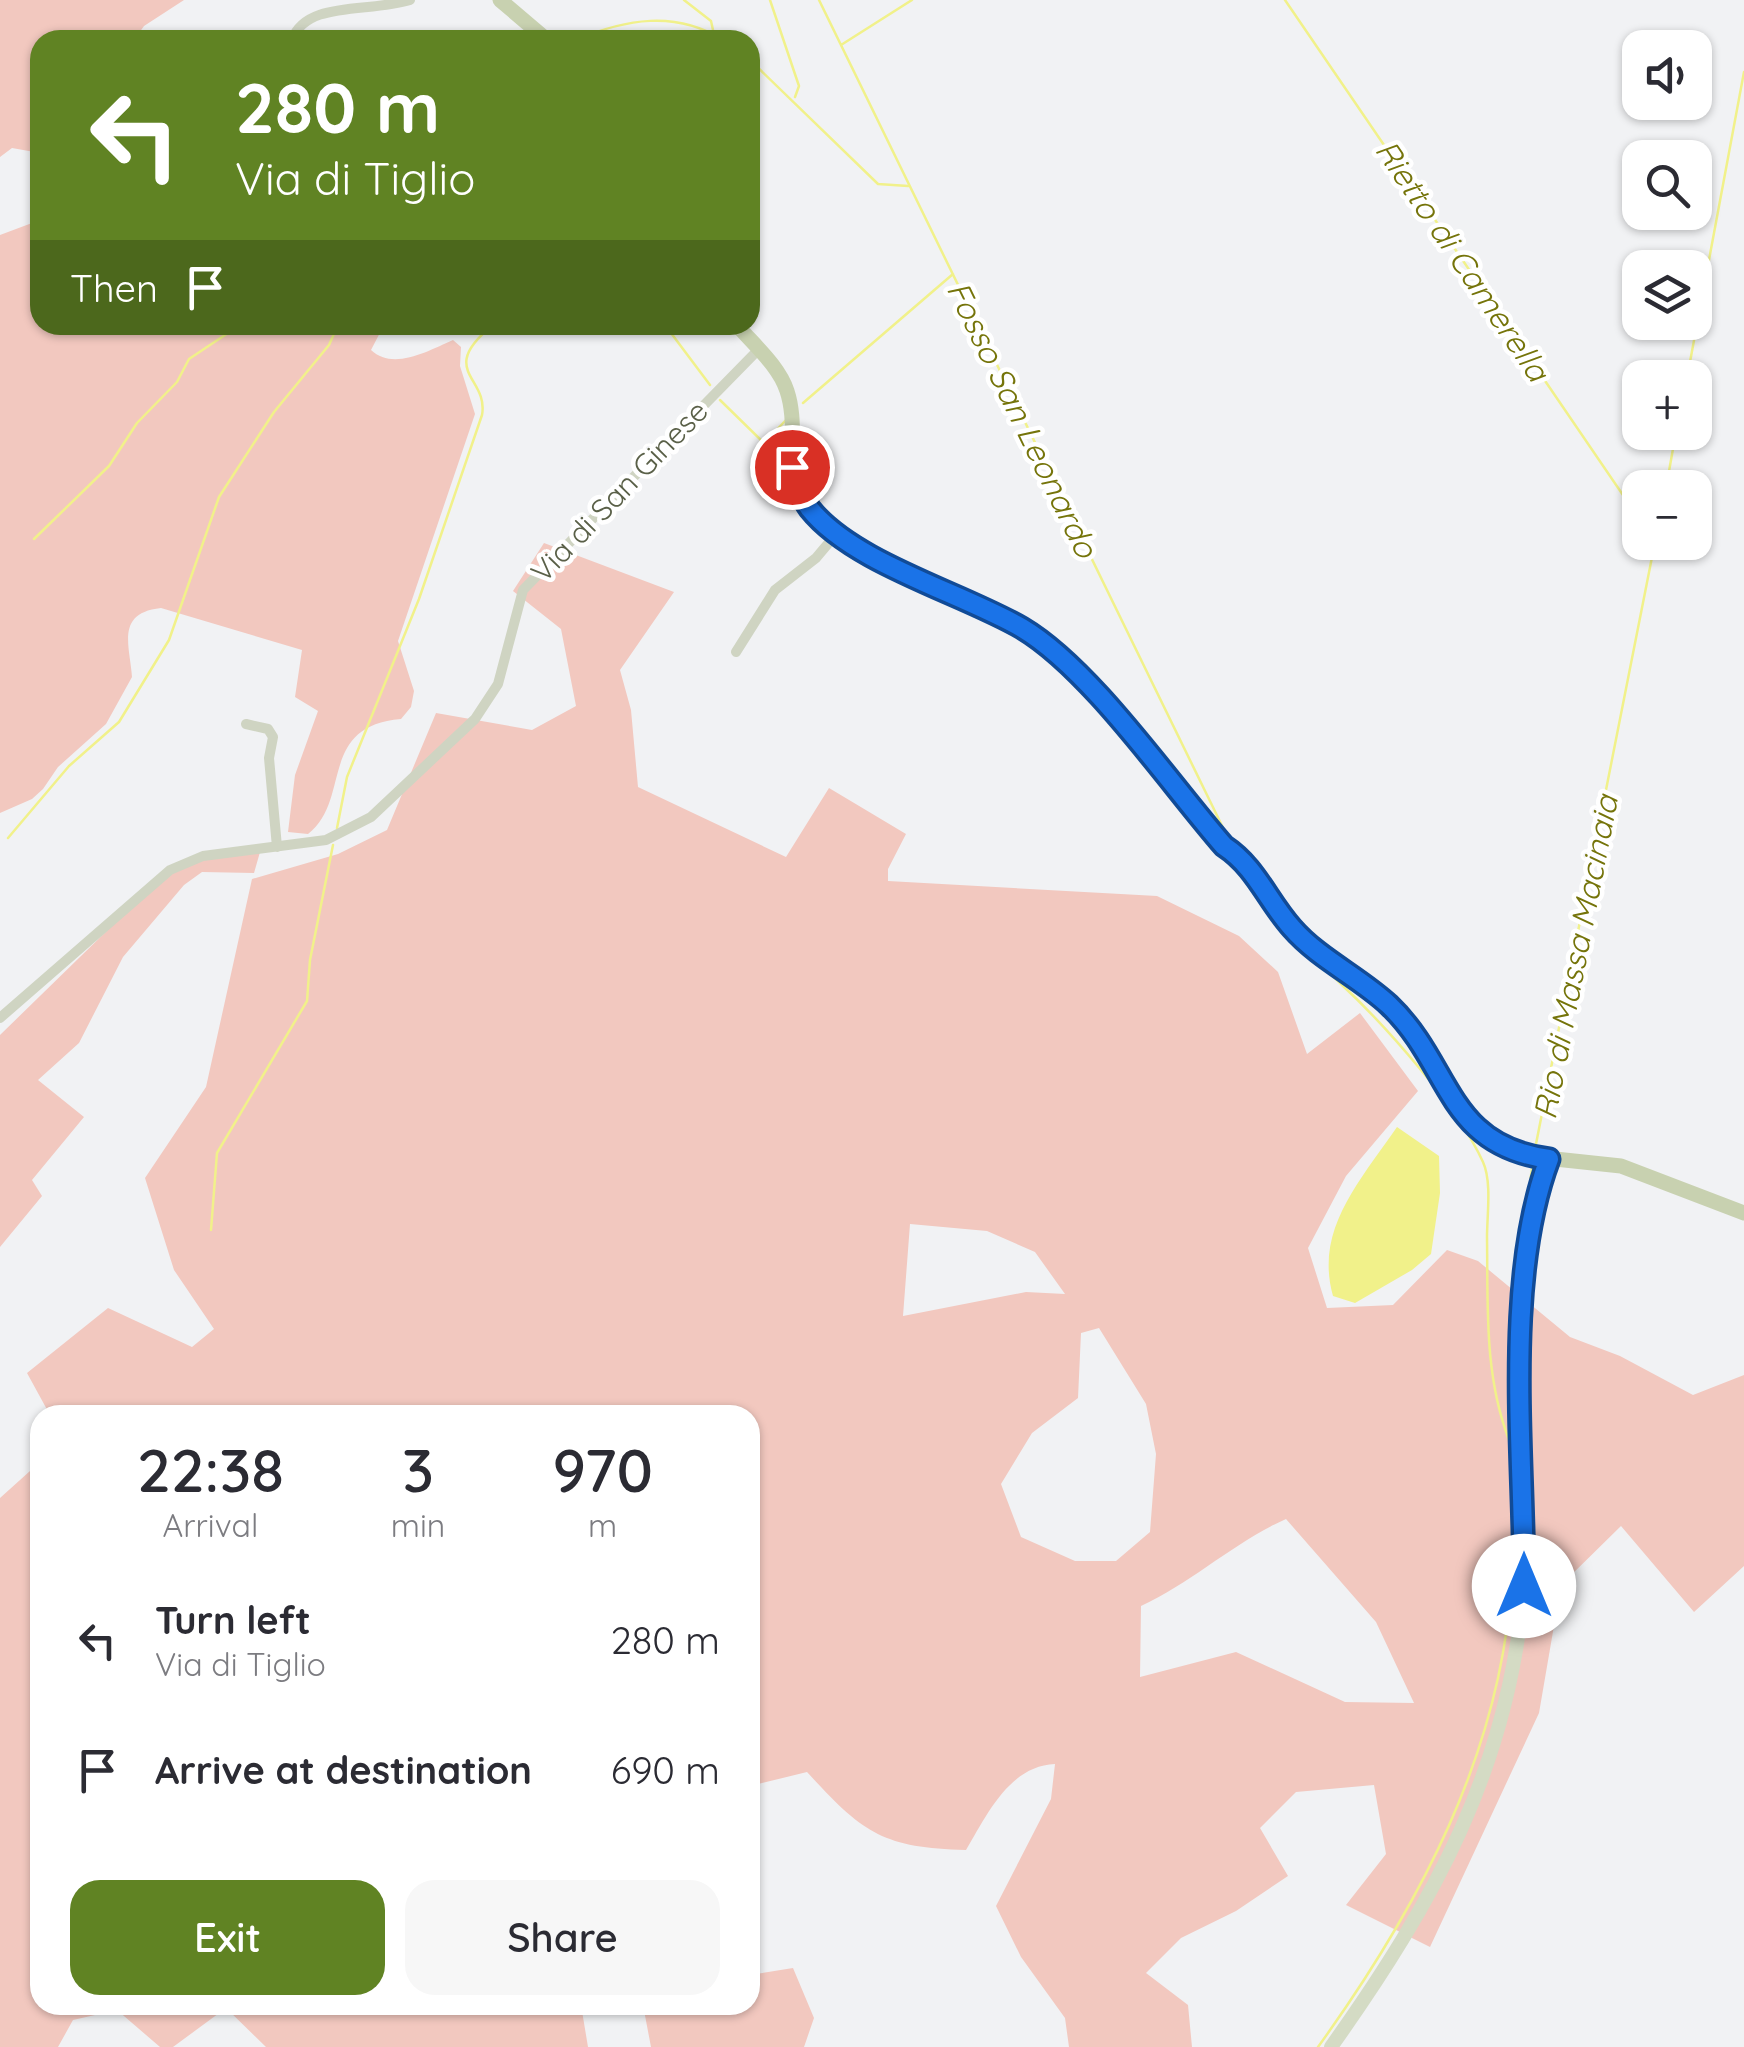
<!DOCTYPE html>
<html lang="en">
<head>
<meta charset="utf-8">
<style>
	body { margin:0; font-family:Quicksand,sans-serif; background:#f7f7f7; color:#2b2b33; height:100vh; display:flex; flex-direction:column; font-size:38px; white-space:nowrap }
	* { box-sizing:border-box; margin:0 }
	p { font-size:32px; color:#7c7c81 }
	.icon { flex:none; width:55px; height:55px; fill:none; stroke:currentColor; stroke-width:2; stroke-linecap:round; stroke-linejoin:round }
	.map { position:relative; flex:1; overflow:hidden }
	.drawer { position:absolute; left:30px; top:1405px; width:730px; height:610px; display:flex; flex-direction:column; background:#fff; border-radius:30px; box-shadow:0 2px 8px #0004 }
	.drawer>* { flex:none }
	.hud { position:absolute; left:30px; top:30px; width:730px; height:305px; border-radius:30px; box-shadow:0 2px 8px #0004; background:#608323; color:#fff; overflow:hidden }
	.controls { position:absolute; left:1622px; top:30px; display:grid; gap:20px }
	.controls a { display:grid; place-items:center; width:90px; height:90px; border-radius:20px; background:#fff; box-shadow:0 2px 8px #0004; font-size:50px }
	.pin { position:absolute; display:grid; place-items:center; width:85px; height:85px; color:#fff; margin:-42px; border:5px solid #fff; border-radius:50%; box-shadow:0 2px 10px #0007 }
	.me { position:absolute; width:110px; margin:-55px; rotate:0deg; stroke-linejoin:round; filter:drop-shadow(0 0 8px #0008) }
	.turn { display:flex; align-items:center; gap:35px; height:210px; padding:0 40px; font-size:45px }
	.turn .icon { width:130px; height:130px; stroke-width:2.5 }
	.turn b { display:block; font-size:70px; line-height:85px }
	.then { display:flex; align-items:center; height:95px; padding:0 40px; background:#0003; gap:20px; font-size:38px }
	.eta { display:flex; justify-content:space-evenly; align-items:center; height:170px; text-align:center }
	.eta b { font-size:60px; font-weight:600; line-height:70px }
	.action { display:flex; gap:20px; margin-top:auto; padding:20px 40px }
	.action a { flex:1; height:115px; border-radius:30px; background:#608323; color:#fff; font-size:40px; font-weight:600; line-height:115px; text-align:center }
	.action a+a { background:#f7f7f7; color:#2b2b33 }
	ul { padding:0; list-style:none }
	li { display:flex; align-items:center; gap:30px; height:130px; padding:0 40px }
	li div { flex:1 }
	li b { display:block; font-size:38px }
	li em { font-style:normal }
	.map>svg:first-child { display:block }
	.green { fill:#f2c8bf; fill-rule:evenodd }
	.water { fill:#f1f18a }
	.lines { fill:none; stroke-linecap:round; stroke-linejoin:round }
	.stream { stroke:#f1f18a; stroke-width:2.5 }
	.street { stroke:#cfd4c2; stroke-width:10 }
	.secondary { stroke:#d4dbc4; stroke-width:14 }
	.primary { stroke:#c8d1b0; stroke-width:15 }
	.route-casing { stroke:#114b97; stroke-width:25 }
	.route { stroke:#1a73e8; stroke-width:18 }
	.labels { text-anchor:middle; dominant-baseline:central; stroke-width:9; stroke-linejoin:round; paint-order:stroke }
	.street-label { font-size:30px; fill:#5a6048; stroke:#fff }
	.water-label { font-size:32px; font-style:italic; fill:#75740a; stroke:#fff }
</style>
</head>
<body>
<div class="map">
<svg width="1744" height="2047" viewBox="0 0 1744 2047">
	<rect width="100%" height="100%" fill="#f1f2f4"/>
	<path class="green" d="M0 0H184L144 26 134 40H40V153L12 148 0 157Z
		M40 220V325H384L371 350C393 371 428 351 453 340L461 347 460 366 475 414 398 641 414 691 411 707 401 719C317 726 352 800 308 834L288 832 295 775 318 711 295 697 302 650 161 608C115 613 130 646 132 677L106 724 58 767 43 789 32 799 0 813V235Z
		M544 543 674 592 620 670 631 710 638 787 786 857 829 788 906 834 888 869V881L1157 896 1239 936 1278 972 1307 1054 1360 1013 1418 1091 1346 1176 1308 1248 1327 1308 1393 1305 1447 1250 1478 1261 1570 1337 1620 1356 1693 1395 1744 1375V1566L1694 1612 1621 1526 1561 1585 1539 1713 1430 1947 1346 1905 1386 1854 1374 1785 1296 1792 1260 1828 1288 1876 1236 1911 1181 1938 1146 1973 1188 2005 1192 2047H1069L1065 2018 1021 1957 996 1906 1051 1799 1055 1764C1009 1766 987 1815 966 1850 882 1848 862 1832 807 1772L750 1786V1415H50L27 1373 108 1308 192 1347 214 1329 174 1270 145 1178 206 1087 252 879 338 854 387 830 436 713 532 730 576 706 561 629 513 591ZM910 1224 987 1231 1035 1252 1065 1294 1026 1292 903 1316ZM1099 1328 1146 1404 1156 1454 1150 1532 1116 1561H1075L1021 1537 1001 1484 1032 1433 1078 1398 1081 1333ZM1286 1519 1376 1622 1414 1703 1345 1702 1236 1652 1140 1677 1141 1606C1193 1582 1234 1542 1286 1519Z
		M260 852 254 873 202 872 184 885 123 957 79 1043 38 1080 84 1117 32 1180 42 1196 0 1247V1035L161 878 192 862Z
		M40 1462V2005H581L588 2047H266L226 2008 173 2047H160L117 2010 73 2020 58 2047H0V1498Z
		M793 1968 814 2018 804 2047H651L643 2005H750V1975Z"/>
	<path class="water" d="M1397 1127 1439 1156 1440 1193 1431 1254 1412 1270 1355 1303 1333 1296C1314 1229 1361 1180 1397 1127Z"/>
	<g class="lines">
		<path class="stream" d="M684 0 711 21 713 30
			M770 0 799 86 795 97
			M819 0 1228 838
			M1285 0 1640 520
			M576 40C625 19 676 10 723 40
			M841 45 912 0
			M750 60 878 184 908 186
			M665 325 710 385
			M1687 378 1744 72
			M720 400 764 443 786 420
			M803 403 953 274
			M1666 488 1676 432
			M34 539 109 466 137 423 177 382 189 359 240 325
			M337 828 347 777 419 599 482 415C489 377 436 371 493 325
			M8 838 69 766 119 722 169 640 219 497 274 412 329 345 338 325
			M1243 870C1272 930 1296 941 1341 984 1385 1025 1458 1107 1483 1162 1492 1182 1487 1215 1487 1237 1488 1306 1484 1375 1509 1440
			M1535 1149 1655 542
			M211 1230 217 1153 307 1001 310 960 333 845
			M1519 1258 1533 1162
			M1318 2047C1419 1907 1502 1752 1512 1577 1517 1473 1507 1370 1518 1266"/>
		<path class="street" d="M292 40C306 0 369 13 410 0
			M736 652 775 590 816 558 837 533
			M246 724 268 729 273 737 269 758 277 847
			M0 1018 170 870 203 856 326 840 371 817 475 719 498 684 523 590 758 350"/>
		<path class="secondary" d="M1331 2047C1434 1902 1509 1768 1524 1587 1536 1445 1497 1295 1549 1159"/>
		<path class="primary" d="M500 0 547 40
			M737 325C754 345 779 366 787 391 800 430 782 473 810 509 859 570 964 588 1028 632 1106 686 1162 775 1224 846L1244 859 1300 938 1391 1007 1459 1106 1492 1142 1527 1156 1621 1166 1744 1213"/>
	</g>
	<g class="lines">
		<g class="route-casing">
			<path id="route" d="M792 467C797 481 801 497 810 509 853 563 962 593 1022 628 1091 669 1169 783 1224 846 1256 867 1267 900 1292 928 1319 959 1359 977 1389 1005 1452 1065 1445 1145 1549 1159 1503 1281 1524 1455 1524 1586"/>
		</g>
		<use href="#route" class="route"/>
	</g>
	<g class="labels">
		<g class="street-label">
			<text transform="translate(619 491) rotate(-46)">Via di San Ginese</text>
		</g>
		<g class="water-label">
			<text transform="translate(1463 260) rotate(56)">Rietto di Camerella</text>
			<text transform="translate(1023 419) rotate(64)">Fosso San Leonardo</text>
			<text transform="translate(1575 957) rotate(-79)">Rio di Massa Macinaia</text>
		</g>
	</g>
</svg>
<div class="controls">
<a><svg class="icon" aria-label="sound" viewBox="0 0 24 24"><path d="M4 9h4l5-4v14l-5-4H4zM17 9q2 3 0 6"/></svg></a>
<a><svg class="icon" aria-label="search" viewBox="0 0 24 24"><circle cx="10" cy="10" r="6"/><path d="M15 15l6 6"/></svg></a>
<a><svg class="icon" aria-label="layers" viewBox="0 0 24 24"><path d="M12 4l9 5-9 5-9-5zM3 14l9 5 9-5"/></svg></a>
<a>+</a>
<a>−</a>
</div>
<div class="pin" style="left:792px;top:467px;background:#d93025"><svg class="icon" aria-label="arrive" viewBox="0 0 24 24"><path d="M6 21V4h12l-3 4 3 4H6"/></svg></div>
<svg class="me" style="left:1524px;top:1586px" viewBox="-20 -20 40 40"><circle r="19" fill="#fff"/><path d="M0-13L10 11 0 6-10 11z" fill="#1a73e8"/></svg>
<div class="hud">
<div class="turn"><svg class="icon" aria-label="left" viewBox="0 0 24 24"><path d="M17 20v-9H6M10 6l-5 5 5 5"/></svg><div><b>280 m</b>Via di Tiglio</div></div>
<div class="then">Then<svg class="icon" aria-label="arrive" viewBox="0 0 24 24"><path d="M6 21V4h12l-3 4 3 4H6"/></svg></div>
</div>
<section class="drawer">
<div class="eta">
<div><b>22:38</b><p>Arrival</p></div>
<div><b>3</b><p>min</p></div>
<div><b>970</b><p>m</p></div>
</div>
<ul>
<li><svg class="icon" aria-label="left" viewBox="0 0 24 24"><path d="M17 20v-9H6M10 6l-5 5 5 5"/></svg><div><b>Turn left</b><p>Via di Tiglio</p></div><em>280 m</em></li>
<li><svg class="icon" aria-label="arrive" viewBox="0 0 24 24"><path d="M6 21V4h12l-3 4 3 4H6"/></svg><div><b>Arrive at destination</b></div><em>690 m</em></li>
</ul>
<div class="action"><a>Exit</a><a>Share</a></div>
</section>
</div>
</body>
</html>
